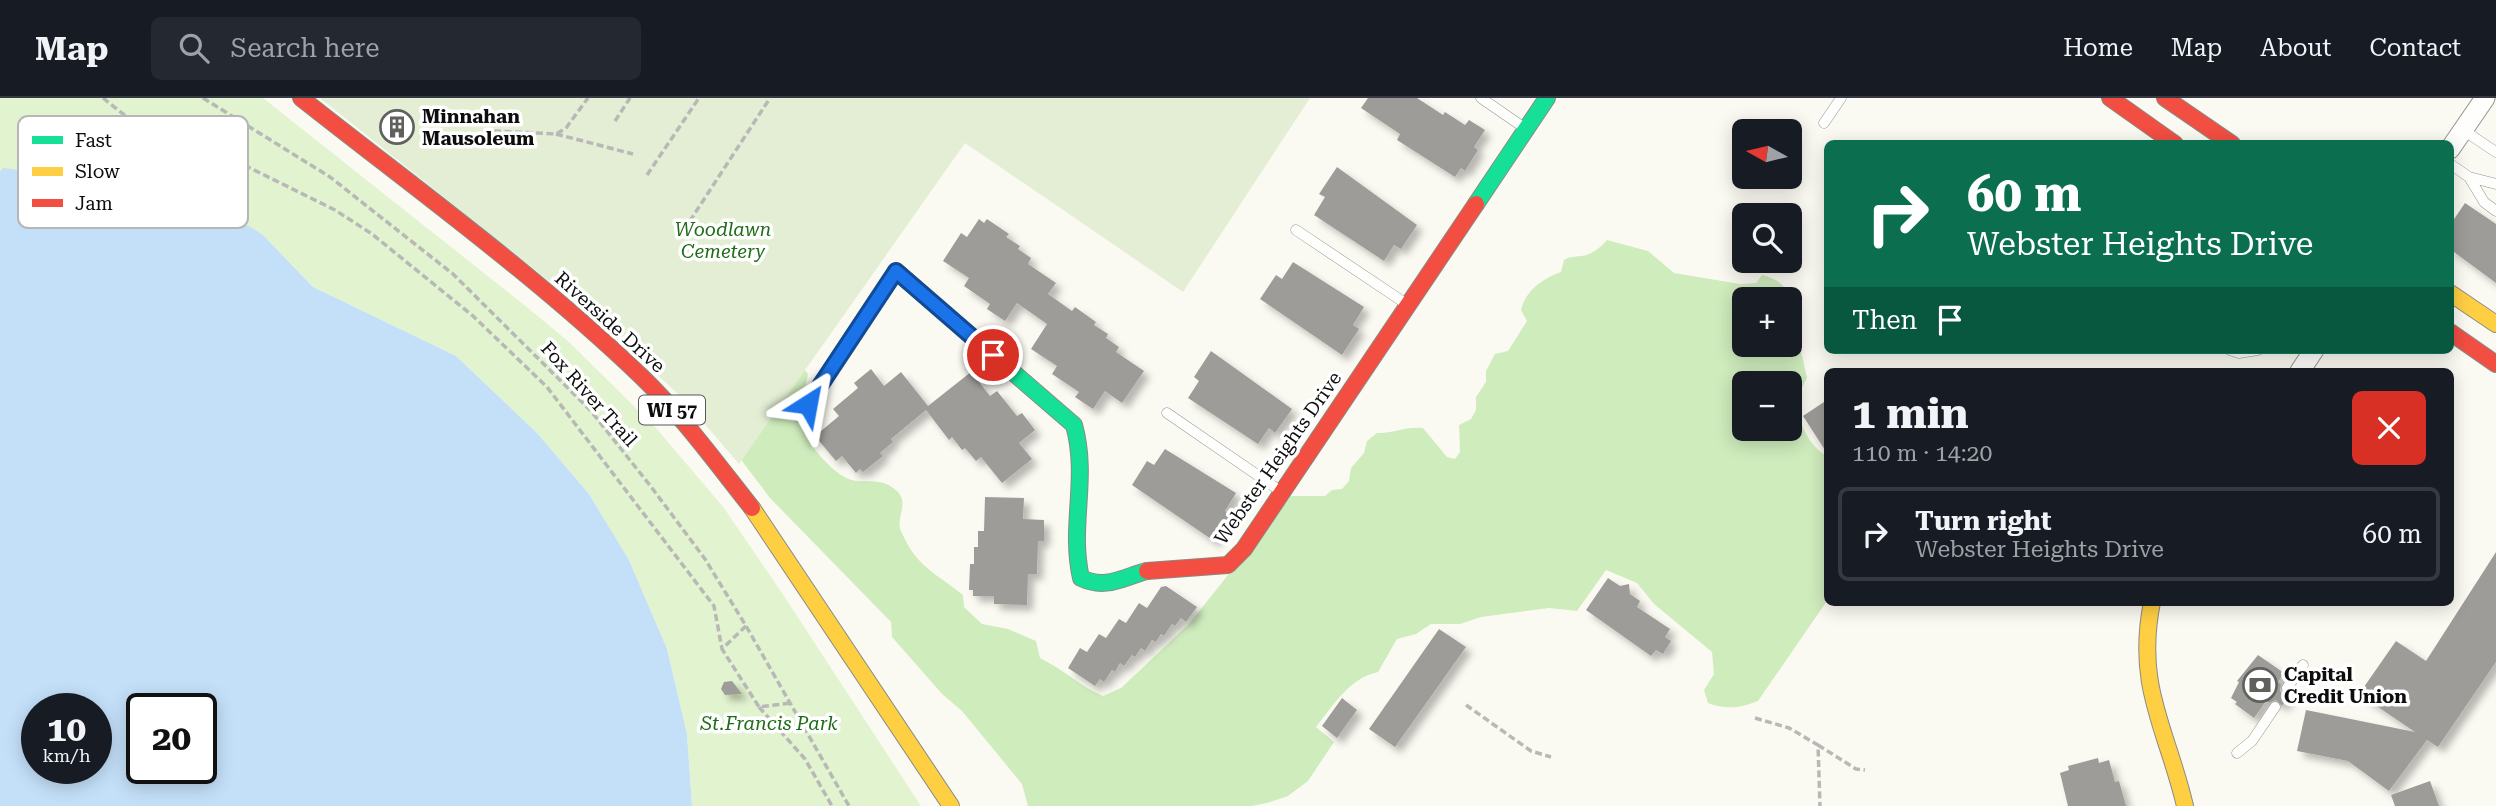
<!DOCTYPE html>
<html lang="en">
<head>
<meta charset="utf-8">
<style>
	body { margin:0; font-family:"Roboto Serif",serif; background:#242831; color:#f1f3f6; height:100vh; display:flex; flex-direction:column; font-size:26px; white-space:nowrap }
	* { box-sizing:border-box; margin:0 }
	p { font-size:23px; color:#9ea1a6 }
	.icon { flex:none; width:38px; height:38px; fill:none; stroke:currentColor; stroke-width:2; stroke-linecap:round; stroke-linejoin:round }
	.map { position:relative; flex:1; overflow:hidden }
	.side { position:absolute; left:1824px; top:270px; width:630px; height:238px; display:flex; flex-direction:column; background:#171b24; border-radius:10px; box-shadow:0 4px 18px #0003 }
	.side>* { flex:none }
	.hud { position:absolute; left:1824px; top:42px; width:630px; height:214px; border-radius:10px; box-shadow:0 4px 18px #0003; background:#0b6e4f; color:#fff; overflow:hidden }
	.needle { width:46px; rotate:278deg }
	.tools { position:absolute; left:1732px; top:21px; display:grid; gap:14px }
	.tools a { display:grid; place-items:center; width:70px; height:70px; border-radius:10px; background:#171b24; box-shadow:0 4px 18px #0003; font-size:35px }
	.speed { position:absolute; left:21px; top:595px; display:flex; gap:14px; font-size:35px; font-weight:700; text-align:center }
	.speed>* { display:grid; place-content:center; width:91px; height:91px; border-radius:50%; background:#171b24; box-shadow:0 4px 18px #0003; line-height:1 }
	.speed small { font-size:18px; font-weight:400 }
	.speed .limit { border:4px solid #111; border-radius:10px; background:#fff; color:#111 }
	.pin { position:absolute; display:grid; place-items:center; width:60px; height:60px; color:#fff; margin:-30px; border:4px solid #fff; border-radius:50%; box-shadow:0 2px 7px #0007 }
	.me { position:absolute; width:77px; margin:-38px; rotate:34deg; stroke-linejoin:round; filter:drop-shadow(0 0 5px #0008) }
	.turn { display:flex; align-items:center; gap:24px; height:147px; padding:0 28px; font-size:32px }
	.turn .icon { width:91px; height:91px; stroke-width:2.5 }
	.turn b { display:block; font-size:49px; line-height:60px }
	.then { display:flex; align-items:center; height:66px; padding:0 28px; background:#0003; gap:14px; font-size:26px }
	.round { display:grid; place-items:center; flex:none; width:74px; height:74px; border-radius:10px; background:#242831 }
	.overview { display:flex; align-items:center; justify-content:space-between; height:119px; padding:0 28px }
	h1 { font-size:42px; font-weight:700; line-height:52px }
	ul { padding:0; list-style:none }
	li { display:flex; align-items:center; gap:21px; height:94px; margin:0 14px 10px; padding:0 14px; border:4px solid #363941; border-radius:10px }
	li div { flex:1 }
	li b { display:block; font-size:26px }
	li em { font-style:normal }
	header { display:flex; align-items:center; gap:42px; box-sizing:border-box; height:98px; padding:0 35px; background:#171b24; border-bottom:2px solid #363941 }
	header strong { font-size:33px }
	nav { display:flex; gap:38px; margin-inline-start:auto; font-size:24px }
	.search { width:490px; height:63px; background:#242831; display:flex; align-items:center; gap:18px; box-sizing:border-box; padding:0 24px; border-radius:10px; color:#9ea1a6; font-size:26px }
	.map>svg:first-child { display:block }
	.green { fill:#e1f3cf }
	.forest { fill:#cfecbd; fill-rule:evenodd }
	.cemetery { fill:#e4eed4 }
	.water { fill:#c4e0f9; fill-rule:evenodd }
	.building { fill:#9e9c98; filter:url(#shadow) }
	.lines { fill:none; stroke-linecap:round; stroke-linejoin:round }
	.lane-casing { stroke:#949490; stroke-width:11 }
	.street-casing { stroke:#949490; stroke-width:21 }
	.fast-casing { stroke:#8b8a87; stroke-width:18 }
	.slow-casing { stroke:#8b8a87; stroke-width:18 }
	.jam-casing { stroke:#8b8a87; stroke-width:18 }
	.path { stroke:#b8b8b6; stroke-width:3.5; stroke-dasharray:7 3.5; stroke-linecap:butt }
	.lane { stroke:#fefefd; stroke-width:10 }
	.street { stroke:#fefefd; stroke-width:19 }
	.fast { stroke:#16e098; stroke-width:16 }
	.slow { stroke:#ffcf43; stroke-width:16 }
	.jam { stroke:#f24e42; stroke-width:16 }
	.route-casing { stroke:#114b97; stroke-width:18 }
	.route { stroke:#1a73e8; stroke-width:12 }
	.labels { text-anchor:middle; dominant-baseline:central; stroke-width:7; stroke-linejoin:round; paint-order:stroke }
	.shield { fill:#fff; stroke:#565656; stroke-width:2 }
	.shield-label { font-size:18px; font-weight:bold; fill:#0d0d0d }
	.poi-label { font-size:19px; font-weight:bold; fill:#0d0d0d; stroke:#fff; text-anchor:start }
	.park-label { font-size:19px; font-style:italic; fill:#1f6c17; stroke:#fff }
	.street-label { font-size:19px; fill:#0d0d0d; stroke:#fff }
	.key { fill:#fff; stroke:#b6b6b6; stroke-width:2 }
	.key-label { font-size:19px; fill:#0d0d0d }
</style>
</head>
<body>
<header>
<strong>Map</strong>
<div class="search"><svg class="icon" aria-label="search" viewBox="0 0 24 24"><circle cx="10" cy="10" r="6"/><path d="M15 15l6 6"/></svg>Search here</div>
<nav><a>Home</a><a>Map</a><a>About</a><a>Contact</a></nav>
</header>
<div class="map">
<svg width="2496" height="708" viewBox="0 0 2496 708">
	<defs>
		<filter id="shadow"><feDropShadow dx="6" dy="6" stdDeviation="3.5" flood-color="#0004"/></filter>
	</defs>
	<rect width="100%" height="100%" fill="#fbfaf2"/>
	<path class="green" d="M0 0H263L528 210 569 244 656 330 724 410 784 498 921 708H692L687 636 667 551 629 462 589 396 537 335 456 258 313 189 262 136 0 74Z"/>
	<path class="forest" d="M1607 142 1648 153 1674 175 1740 186 1756 185 1762 177C1777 181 1785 186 1790 201H1745V247H1790V203L1807 280 1794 306C1801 325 1808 348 1827 358V503L1758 603C1740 610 1726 612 1708 605L1704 592 1714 576 1712 554 1654 506 1637 485 1606 472 1577 513 1549 510 1481 519 1460 526H1431L1416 536 1397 541 1378 574C1349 580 1333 608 1316 629L1334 644 1308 683 1288 698 1267 705 1251 708H1028L1022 686 962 613 942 596 892 539 891 524 770 400 720 334 798 264 808 276C806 289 800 301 799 313 796 335 835 382 857 383 872 384 884 381 897 393 910 406 895 420 901 433 917 470 935 474 963 497L964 509 982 526 1008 531 1036 543 1040 560C1063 571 1080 588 1103 598L1121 590 1189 526 1291 398H1325L1332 392 1342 391 1349 383 1351 370 1364 355 1367 343 1377 335C1395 335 1405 328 1423 330L1447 359 1455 361 1460 354 1459 327 1471 321 1476 312V299L1486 284V273L1495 256 1508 253 1527 223 1521 212C1526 192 1542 181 1561 174L1564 162C1571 158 1573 159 1581 158 1590 158 1601 149 1607 142ZM1745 285H1790V331H1745Z"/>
	<path class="cemetery" d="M320 0H1310L1183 194 965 45 739 366 686 304 614 235Z"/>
	<path class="water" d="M3 70 182 90 262 136 313 189 456 258 537 335 589 396 629 462 667 551 687 636 692 708H0V74ZM37 611H96V670H37ZM142 611H201V670H142Z"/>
	<path class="building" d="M1368 0H1417L1443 17 1445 14 1465 27 1469 22 1485 32 1474 49 1478 52 1465 73 1461 70 1455 79 1397 42 1400 36 1361 10Z
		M1337 69 1417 127 1401 151 1394 147 1384 163 1314 117 1325 99 1319 96Z
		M2465 105 2496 126V185L2450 151V127Z
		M979 121 984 125 987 121 1009 136 1006 139 1020 148 1018 151 1031 160 1028 166 1056 185 1048 196 1072 213 1075 209 1096 224 1094 227 1108 236 1106 240 1119 249 1116 254 1144 273 1122 305 1105 293 1093 311 1075 299 1079 294 1052 276 1057 268 1031 251 1047 226 1017 205 1005 223 987 211 990 206 964 188 969 180 943 163 961 135 967 139Z
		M1293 164 1364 209 1353 227 1359 231 1342 257 1260 201 1276 177 1282 181Z
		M1211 253 1292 311 1275 335 1269 330 1258 346 1188 300 1199 283 1194 279Z
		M871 271 884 288 901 274 928 308 971 274 990 298 997 293 1017 318 1022 315 1035 332 1019 345 1032 361 1002 385 981 359 976 363 965 350 962 352 952 339 949 342 926 312 891 341 893 344 880 355 883 358 863 374 860 371 856 375 842 358 836 363 815 338 839 318 833 311 858 290 854 285Z
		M1827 302V355L1803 318Z
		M1165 351 1236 395 1225 413 1231 416 1214 443 1132 387 1147 363 1154 367Z
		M985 399 1024 400 1023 421 1044 422V443H1038L1037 476H1028L1027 507 994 506V498H973V492H969L970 466H974V449H978V433H984Z
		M2496 454V564L2438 649 2427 642 2389 693 2348 663 2297 653 2306 612 2415 634 2359 596 2396 543 2426 563Z
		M1608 480 1620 488 1629 486 1630 496 1640 503 1637 509 1670 531 1665 539 1671 543 1663 556 1656 552 1651 558 1586 512Z
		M1166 488 1197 509 1186 524 1181 520 1175 528 1172 526 1164 538 1161 536 1156 544 1152 542 1145 553 1141 550 1135 559 1132 557 1124 568 1120 565 1115 574 1112 572 1104 584 1100 581 1095 588 1068 570 1080 550 1087 554 1099 536 1106 540 1119 521 1126 525 1139 505 1147 510 1161 489Z
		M1439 531 1466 549 1395 649 1369 631Z
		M2258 557 2284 575 2278 584 2281 586 2280 593 2283 596 2290 597 2282 608 2276 602 2269 605 2266 603 2254 620 2235 606 2237 604 2231 600 2239 584 2237 583Z
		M732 583 742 596 725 597 721 591 724 584Z
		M1342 600 1357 612 1337 640 1322 628Z
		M2098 660 2099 665 2109 662 2115 684 2119 683 2126 708H2068L2060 675 2069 672 2068 668Z
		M2430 683 2439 708H2395L2391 697Z"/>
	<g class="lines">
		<g class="lane-casing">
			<path id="lane" d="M1481 0 1526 31
				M1824 25 1841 0
				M2463 32 2496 54
				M2450 66 2469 79 2484 104 2496 113
				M2469 79 2496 86
				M1296 132 1405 205
				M2230 252 2239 255 2258 252
				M1167 315 1279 392
				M799 319 893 176
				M2287 590 2303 567
				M2237 655 2252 643 2275 609"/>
		</g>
		<g class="street-casing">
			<path id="street" d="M2450 51 2485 0
				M2300 273 2314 252"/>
		</g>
		<g class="fast-casing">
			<path id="fast" d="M1476 106 1547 0
				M896 173 1074 327C1089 381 1069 427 1081 480 1106 492 1123 479 1147 473"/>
		</g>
		<g class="slow-casing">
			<path id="slow" d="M2450 195 2496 226
				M752 410 951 708
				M2152 504C2135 589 2167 631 2185 708"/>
		</g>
		<g class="jam-casing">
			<path id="jam" d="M301 0C416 91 537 178 643 280 683 319 717 366 752 410
				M2110 0 2175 46
				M2165 0 2232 46
				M2450 234 2496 266
				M1147 473 1228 467 1244 451 1476 106"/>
		</g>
		<path class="path" d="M103 0 127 19 244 67 335 112 372 136 473 218 547 289 714 508 722 551
			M203 0 330 79 453 176 591 313 652 390 705 461 746 528 849 708
			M615 23 630 0
			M494 33 556 36 566 30 588 0
			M556 36 633 56
			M647 77 699 0
			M684 132 770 0
			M746 528 722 551 759 609 791 605
			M1466 607 1531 653 1551 659
			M759 609 805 661 832 708
			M1755 620 1789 630 1818 647 1820 708
			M1818 647 1856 671 1865 672"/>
		<use href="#lane" class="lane"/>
		<use href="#street" class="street"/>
		<use href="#fast" class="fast"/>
		<use href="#slow" class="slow"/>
		<use href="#jam" class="jam"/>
	</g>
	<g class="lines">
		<g class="route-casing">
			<path id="route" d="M808 306 896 173 993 257"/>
		</g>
		<use href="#route" class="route"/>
	</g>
	<defs>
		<g id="building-ring" transform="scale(1.75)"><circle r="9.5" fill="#fff" stroke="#60605d" stroke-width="1.5"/><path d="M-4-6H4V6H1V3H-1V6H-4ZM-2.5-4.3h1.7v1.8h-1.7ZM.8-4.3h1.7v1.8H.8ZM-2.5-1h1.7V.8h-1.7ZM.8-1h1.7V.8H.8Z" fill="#60605d"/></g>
		<g id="bank-ring" transform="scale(1.75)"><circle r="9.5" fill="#fff" stroke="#60605d" stroke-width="1.5"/><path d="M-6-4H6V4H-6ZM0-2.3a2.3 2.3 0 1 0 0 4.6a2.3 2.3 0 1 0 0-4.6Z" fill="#60605d"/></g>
	</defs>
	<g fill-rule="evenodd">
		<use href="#building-ring" x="397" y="29"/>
		<use href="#bank-ring" x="2260" y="587"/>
	</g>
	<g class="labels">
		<rect class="shield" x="639" y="297.5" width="66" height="29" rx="5"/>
		<g class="shield-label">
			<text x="672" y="312">WI 57</text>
		</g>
		<g class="poi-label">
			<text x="422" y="18">Minnahan<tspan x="422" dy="22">Mausoleum</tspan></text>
			<text x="2284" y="576">Capital<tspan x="2284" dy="22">Credit Union</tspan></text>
		</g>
		<g class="park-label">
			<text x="723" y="131">Woodlawn<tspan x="723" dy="22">Cemetery</tspan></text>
			<text x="769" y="625">St.Francis Park</text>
		</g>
		<g class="street-label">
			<text transform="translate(610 224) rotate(42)">Riverside Drive</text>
			<text transform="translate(589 296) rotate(48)">Fox River Trail</text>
			<text transform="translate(1278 360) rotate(-55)">Webster Heights Drive</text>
		</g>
	</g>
	<rect x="18" y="18" width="230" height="112" rx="10" class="key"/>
	<rect x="32" y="38" width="31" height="8" fill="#16e098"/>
	<rect x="32" y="69" width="31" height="9" fill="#ffcf43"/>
	<rect x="32" y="101" width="31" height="8" fill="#f24e42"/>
	<g class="key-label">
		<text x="75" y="49">Fast</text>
		<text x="75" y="80">Slow</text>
		<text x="75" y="112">Jam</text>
	</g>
</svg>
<div class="tools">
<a><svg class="needle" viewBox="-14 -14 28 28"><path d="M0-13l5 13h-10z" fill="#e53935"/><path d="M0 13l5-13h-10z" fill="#9ea1a6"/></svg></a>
<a><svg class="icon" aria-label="search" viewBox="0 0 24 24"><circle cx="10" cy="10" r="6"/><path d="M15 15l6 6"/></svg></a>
<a>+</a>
<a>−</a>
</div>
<div class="speed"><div>10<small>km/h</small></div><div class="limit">20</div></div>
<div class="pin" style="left:993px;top:257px;background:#d93025"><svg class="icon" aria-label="arrive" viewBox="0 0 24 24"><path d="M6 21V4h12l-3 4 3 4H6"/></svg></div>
<svg class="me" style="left:808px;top:306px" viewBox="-20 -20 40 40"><path d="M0-17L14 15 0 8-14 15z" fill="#1a73e8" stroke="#fff" stroke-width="4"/></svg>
<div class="hud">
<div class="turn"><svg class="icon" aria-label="right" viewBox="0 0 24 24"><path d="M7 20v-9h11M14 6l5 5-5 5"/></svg><div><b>60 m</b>Webster Heights Drive</div></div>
<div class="then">Then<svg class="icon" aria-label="arrive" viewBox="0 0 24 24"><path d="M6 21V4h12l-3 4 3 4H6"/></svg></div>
</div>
<section class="side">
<div class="overview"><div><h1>1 min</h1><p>110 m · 14:20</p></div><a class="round" style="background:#d93025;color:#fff"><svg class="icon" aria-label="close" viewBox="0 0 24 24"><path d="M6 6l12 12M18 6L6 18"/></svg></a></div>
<ul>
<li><svg class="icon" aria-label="right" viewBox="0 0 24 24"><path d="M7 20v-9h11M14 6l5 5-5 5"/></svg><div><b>Turn right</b><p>Webster Heights Drive</p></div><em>60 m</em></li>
</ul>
</section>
</div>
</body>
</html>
